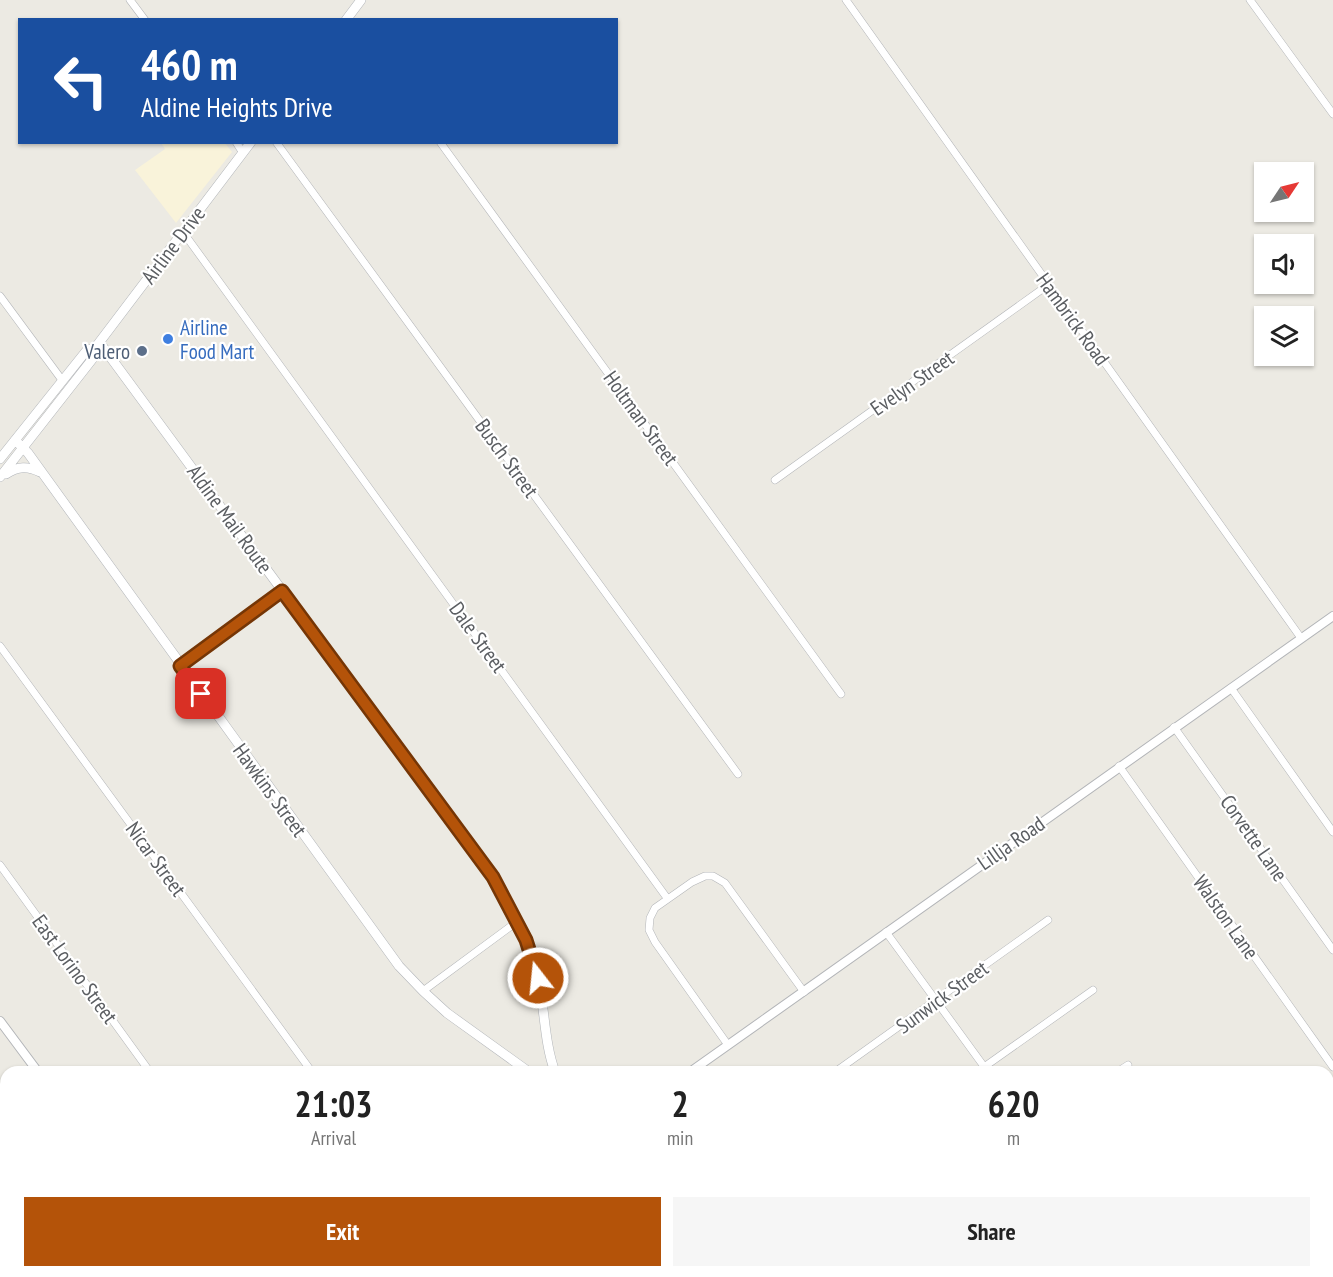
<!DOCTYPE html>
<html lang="en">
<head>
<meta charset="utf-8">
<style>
	body { margin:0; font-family:"PT Sans Narrow",sans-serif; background:#f6f6f6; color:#222; height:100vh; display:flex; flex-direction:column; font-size:22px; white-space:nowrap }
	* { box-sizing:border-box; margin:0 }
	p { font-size:20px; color:#767676 }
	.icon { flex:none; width:33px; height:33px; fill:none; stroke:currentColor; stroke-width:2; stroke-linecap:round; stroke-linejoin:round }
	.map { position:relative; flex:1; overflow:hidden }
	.details { position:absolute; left:0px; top:1066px; width:1334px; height:212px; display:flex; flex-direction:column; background:#fff; border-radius:18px 18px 0 0; box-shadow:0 2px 4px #0004 }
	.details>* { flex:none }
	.top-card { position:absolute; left:18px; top:18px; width:600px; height:126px; border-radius:0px; box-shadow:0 2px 4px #0004; background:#1a4fa0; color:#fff; overflow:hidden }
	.needle { width:39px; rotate:55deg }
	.tools { position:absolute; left:1254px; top:162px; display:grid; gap:12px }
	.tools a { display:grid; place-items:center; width:60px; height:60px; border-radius:0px; background:#fff; box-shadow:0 2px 4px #0004; font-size:30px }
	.pin { position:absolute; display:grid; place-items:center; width:51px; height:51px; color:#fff; margin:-26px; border-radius:12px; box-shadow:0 3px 9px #0006 }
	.me { position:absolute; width:66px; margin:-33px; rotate:344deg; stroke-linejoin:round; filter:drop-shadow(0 0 4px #0008) }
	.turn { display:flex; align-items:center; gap:21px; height:126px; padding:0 24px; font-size:27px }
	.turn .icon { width:78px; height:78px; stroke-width:2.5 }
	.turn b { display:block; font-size:42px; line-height:51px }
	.eta { display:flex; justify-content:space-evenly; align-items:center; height:102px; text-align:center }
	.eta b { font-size:36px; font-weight:800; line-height:42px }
	.primary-button { display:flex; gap:12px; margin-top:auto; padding:12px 24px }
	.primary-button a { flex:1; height:69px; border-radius:0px; background:#b45309; color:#fff; font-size:24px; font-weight:800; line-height:69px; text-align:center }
	.primary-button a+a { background:#f6f6f6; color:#222 }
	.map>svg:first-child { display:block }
	.commercial { fill:#f9f3da }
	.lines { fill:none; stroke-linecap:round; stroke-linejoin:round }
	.minor-casing { stroke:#b3b5b8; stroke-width:8 }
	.tertiary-casing { stroke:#b3b5b8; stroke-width:10 }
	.secondary-casing { stroke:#b2b5b9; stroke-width:10 }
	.minor { stroke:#fff; stroke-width:7 }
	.tertiary { stroke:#fff; stroke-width:8 }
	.secondary { stroke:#fff; stroke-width:9 }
	.route-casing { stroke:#753606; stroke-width:15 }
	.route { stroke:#b45309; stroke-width:10 }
	.shop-dot { fill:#3f7fe0; stroke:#fff; stroke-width:2 }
	.service-dot { fill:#5c6f8a; stroke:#fff; stroke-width:2 }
	.labels { text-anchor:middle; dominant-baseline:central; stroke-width:4.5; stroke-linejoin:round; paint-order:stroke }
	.street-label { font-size:21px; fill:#5b5e62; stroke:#fff }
	.shop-label { font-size:21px; fill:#366cbe; stroke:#fff; text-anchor:start }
	.service-label { font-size:21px; fill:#4e5e75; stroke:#fff; text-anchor:end }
</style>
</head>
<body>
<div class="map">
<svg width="1333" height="1277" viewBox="0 0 1333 1277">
	<rect width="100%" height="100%" fill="#eceae3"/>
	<path class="commercial" d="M161 143H225L232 152 176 223 135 170 165 149Z"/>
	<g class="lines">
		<g class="minor-casing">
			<path id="minor" d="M130 0 145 20
				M846 0 1301 638
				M1250 0 1333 114
				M236 142 243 153
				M276 142 738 774
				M440 142 841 694
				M183 232 667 898
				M0 296 62 380
				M775 480 1048 285
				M0 646 312 1072
				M180 666 282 591
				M1231 688 1333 832
				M1174 727 1333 950
				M1119 766 1333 1067
				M0 865 150 1072
				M886 932 988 1072
				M423 991 518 921
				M728 1045 655 942 649 930 650 918 655 908 692 882 705 876H713L725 883 804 992
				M835 1072 1048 920
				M977 1072 1093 990
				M1117 1072 1128 1065
				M438 1272 441 1277
				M655 1277 662 1272
				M829 1277 836 1272
				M971 1277 978 1272"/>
		</g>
		<g class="tertiary-casing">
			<path id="tertiary" d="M0 1021 38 1072
				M690 1072 1333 616
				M1328 1121 1333 1117
				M184 1272 188 1277
				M408 1277 415 1272
				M1108 1277 1115 1272"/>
		</g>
		<g class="secondary-casing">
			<path id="secondary" d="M346 20 361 0
				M100 343 493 877C512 909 530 941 538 978 545 1009 544 1042 555 1072
				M15 440 28 453 399 966 423 991 447 1013 529 1072
				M0 459 87 350 95 348
				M6 474C18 466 28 466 40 472
				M0 477 94 357 95 348 251 142
				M680 1272 683 1277
				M696 1272 699 1277"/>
		</g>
		<use href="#minor" class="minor"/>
		<use href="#tertiary" class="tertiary"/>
		<use href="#secondary" class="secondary"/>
	</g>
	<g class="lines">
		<g class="route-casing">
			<path id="route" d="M201 694 180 666 282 591 493 877 526 940 538 978"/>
		</g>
		<use href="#route" class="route"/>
	</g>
	<circle class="shop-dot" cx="168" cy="339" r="6"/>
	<circle class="service-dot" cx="142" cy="351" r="6"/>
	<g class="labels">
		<g class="street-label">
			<text transform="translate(173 245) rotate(-53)">Airline Drive</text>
			<text transform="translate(1073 319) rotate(54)">Hambrick Road</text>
			<text transform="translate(912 383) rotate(-35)">Evelyn Street</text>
			<text transform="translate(641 418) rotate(54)">Holtman Street</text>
			<text transform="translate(507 458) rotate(54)">Busch Street</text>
			<text transform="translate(230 519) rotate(54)">Aldine Mail Route</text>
			<text transform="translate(478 637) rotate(54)">Dale Street</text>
			<text transform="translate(270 790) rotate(54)">Hawkins Street</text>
			<text transform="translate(1254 838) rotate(55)">Corvette Lane</text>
			<text transform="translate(1011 843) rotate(-35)">Lillja Road</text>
			<text transform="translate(156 859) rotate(54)">Nicar Street</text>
			<text transform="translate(1226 917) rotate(55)">Walston Lane</text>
			<text transform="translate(75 969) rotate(54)">East Lorino Street</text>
			<text transform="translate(942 997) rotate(-36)">Sunwick Street</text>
		</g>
		<g class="shop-label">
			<text x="180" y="327">Airline<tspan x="180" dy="24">Food Mart</tspan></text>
		</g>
		<g class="service-label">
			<text x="130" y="351">Valero</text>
		</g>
	</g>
</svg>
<div class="tools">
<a><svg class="needle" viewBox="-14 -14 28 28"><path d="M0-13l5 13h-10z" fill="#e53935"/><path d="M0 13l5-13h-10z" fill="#767676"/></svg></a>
<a><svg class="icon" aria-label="sound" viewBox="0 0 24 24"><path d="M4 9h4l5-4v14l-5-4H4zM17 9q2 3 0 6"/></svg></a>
<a><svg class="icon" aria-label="layers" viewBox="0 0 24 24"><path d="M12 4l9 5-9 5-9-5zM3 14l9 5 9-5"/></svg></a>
</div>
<div class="pin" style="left:201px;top:694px;background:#d93025"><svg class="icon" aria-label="arrive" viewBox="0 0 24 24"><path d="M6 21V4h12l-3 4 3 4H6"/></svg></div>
<svg class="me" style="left:538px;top:978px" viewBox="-20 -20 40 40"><circle r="17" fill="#b45309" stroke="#fff" stroke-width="3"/><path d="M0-11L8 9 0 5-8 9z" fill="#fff"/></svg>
<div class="top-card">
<div class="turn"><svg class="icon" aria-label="left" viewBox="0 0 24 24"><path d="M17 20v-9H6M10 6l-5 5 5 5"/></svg><div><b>460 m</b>Aldine Heights Drive</div></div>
</div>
<section class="details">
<div class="eta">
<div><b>21:03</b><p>Arrival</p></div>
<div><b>2</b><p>min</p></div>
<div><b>620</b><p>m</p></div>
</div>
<div class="primary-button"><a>Exit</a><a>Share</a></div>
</section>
</div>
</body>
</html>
